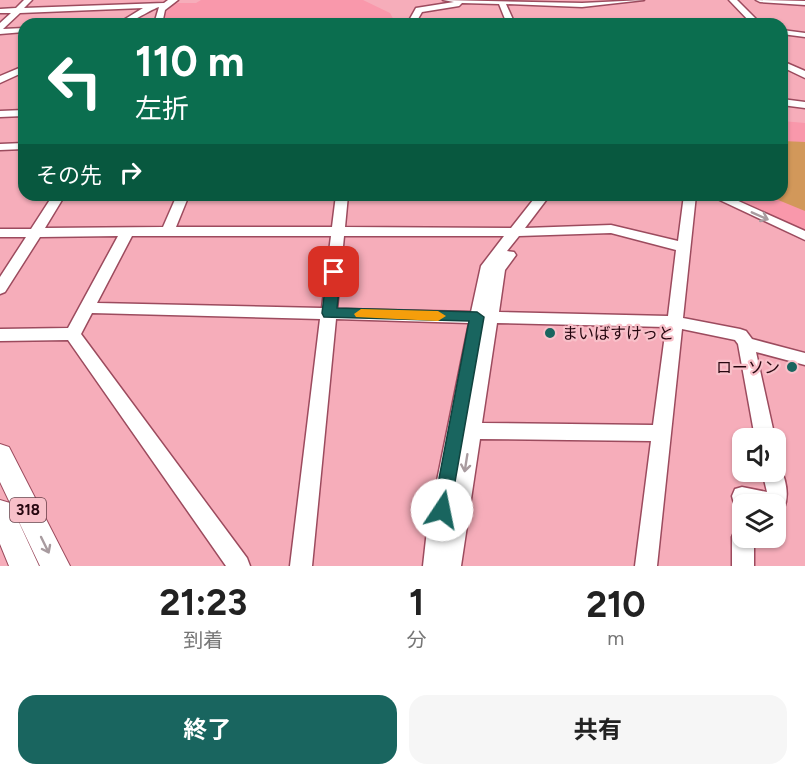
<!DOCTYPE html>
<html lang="ja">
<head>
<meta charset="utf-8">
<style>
	body { margin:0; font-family:Figtree,"Noto Sans JP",sans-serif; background:#f6f6f6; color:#222; height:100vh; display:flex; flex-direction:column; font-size:22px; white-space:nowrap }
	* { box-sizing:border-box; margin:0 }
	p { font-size:20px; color:#767676 }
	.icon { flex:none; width:33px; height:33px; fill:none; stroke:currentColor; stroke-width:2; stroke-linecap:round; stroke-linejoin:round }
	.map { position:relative; height:566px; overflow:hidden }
	.drawer { display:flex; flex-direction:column; background:#fff; flex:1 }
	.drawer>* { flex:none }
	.guide { position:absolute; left:18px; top:18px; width:770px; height:183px; border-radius:18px; box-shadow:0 2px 4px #0004; background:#0b6e4f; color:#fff; overflow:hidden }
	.controls { position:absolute; left:732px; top:428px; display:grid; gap:12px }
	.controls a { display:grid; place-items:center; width:54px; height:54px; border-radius:12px; background:#fff; box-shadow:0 2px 4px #0004; font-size:30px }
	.pin { position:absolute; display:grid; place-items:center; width:51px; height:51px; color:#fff; margin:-26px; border-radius:12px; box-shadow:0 3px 9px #0006 }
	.me { position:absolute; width:66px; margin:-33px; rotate:11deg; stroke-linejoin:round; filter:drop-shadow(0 0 4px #0008) }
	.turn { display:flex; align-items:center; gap:21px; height:126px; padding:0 18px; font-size:27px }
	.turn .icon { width:78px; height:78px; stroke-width:2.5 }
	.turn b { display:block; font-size:42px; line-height:51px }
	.then { display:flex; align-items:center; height:57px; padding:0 18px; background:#0003; gap:12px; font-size:22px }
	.eta { display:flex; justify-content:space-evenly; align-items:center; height:102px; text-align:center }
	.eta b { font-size:36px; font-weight:700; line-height:42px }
	.cta { display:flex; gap:12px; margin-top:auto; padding:12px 18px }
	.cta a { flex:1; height:69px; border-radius:18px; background:#19655f; color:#fff; font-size:24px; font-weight:700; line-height:69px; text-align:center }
	.cta a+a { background:#f6f6f6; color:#222 }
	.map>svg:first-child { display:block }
	.built { fill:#f998ab }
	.green { fill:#d2985a }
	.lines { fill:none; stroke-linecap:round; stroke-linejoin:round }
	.minor-casing { stroke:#9c4b5e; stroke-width:3 }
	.major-casing { stroke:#9c4b5e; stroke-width:2 }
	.minor { fill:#fff; fill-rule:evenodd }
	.major { fill:#fff; fill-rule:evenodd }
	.oneway { stroke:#a89b9f }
	.route { fill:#19655f; stroke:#10423e; stroke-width:1.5 }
	.slow { fill:#f59e0b }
	.poi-dot { fill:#19655f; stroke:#f8c0c9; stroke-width:2 }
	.labels { text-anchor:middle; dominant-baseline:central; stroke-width:4.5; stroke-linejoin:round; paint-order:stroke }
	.shield { fill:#f8c0c9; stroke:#653e47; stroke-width:1.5 }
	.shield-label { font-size:15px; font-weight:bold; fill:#26060f }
	.poi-label { font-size:16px; fill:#26060f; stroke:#f8c0c9; text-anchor:start }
</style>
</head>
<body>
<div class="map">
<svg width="805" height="566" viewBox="0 0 805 566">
	<rect width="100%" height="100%" fill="#f6adba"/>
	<path class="built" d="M201 0H363L390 13 396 24H163L164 14 175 3H196Z
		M782 121 805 123V234L718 195H782Z"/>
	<path class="green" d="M782 141 805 142V211L766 195H782Z"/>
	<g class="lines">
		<g class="minor-casing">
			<path id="minor" d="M24 0H32L24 8 164 3 168 0H178L165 10 162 24H154L159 7C147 11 132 24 117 24L143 8 20 13 3 29 24 28V32L0 34V23L11 13H0V9L16 8Z
				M443 0 582 3 644 0 582 7 506 4 515 24H507L499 4 462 3 459 6 422 12 415 24H407L416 8 454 2Z
				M729 0H737L761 24H752Z
				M756 0 805 1V5L760 2Z
				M782 30 805 33V37L782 34Z
				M782 61 805 71V78L782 67Z
				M24 66V72L0 83V76Z
				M782 99 805 102V108L782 105Z
				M24 110V116L0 117V111Z
				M24 143V149L0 150V144Z
				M53 195H65L45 228 163 227 177 195H189L176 227H332L336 195H348L345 227 511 228 537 195H550L525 228 611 225 678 241 684 195H696L683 318 740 329 746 331 752 339 805 353V365L756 352 775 438H755L738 344 735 340 682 329 657 566H635L651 441 480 439 461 566H423L427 530 469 323 336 319 312 566H290L320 319 92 313 81 334 247 558 250 566H226L68 340 0 341V329L68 328 118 236 40 237 5 292 0 294V277L26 237H0V229H31ZM611 233 676 250 668 316 499 312 505 270 516 255 514 252 507 251 519 236ZM132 236H331L322 308 97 303ZM344 236H504L481 266 471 312 337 309ZM497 323 666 327 653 425 482 423Z
				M709 195H725L805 231V240Z
				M776 464 779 465C786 479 790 496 783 511L776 513V504H742V513L736 511 732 496 735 489 742 487 767 492 762 471H776Z
				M742 527V537H754V566H732V537L735 530Z"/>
		</g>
		<g class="major-casing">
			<path id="major" d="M0 444 9 447 70 566H40L0 482Z
				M0 500 10 503 39 566H9L0 544Z"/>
		</g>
		<use href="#minor" class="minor"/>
		<use href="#major" class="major"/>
	</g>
	<defs><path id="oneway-shaft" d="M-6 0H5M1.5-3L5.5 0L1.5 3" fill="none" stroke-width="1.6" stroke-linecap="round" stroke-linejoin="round" transform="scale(1.5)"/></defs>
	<g class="oneway">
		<use href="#oneway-shaft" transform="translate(760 216) rotate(24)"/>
		<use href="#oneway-shaft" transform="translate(466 463) rotate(99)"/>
		<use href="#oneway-shaft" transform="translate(45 545) rotate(64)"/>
	</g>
	<path class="route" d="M334 268 341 272 337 308 477 312 484 317 449 516 442 519 435 516 433 510 469 321 324 317 322 313 327 272Z"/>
	<path class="slow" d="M361 309 438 311 446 316 438 321 356 317 354 314Z"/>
	<g class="poi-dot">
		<circle cx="550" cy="333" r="6"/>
		<circle cx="792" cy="367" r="6"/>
	</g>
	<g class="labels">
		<rect class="shield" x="10" y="498" width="36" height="24" rx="4.5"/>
		<g class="shield-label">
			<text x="28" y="510">318</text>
		</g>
		<g class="poi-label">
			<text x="562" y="333">まいばすけっと</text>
			<text x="780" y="367" text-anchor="end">ローソン</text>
		</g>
	</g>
</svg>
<div class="controls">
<a><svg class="icon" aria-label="sound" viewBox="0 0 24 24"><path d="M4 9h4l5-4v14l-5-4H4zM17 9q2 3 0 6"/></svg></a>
<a><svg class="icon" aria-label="layers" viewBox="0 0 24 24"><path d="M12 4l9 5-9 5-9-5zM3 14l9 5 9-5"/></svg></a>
</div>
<div class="pin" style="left:334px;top:272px;background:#d93025"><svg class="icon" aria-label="arrive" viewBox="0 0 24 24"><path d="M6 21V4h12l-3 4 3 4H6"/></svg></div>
<svg class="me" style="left:442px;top:510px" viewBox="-20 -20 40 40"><circle r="19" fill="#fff"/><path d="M0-13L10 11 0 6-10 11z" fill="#19655f"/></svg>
<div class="guide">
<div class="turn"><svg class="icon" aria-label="left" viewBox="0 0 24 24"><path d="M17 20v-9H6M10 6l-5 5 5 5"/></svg><div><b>110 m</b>左折</div></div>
<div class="then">その先<svg class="icon" aria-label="right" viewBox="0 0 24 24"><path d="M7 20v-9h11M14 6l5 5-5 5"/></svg></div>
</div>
</div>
<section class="drawer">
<div class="eta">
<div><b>21:23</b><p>到着</p></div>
<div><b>1</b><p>分</p></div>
<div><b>210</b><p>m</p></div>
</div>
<div class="cta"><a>終了</a><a>共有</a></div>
</section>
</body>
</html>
